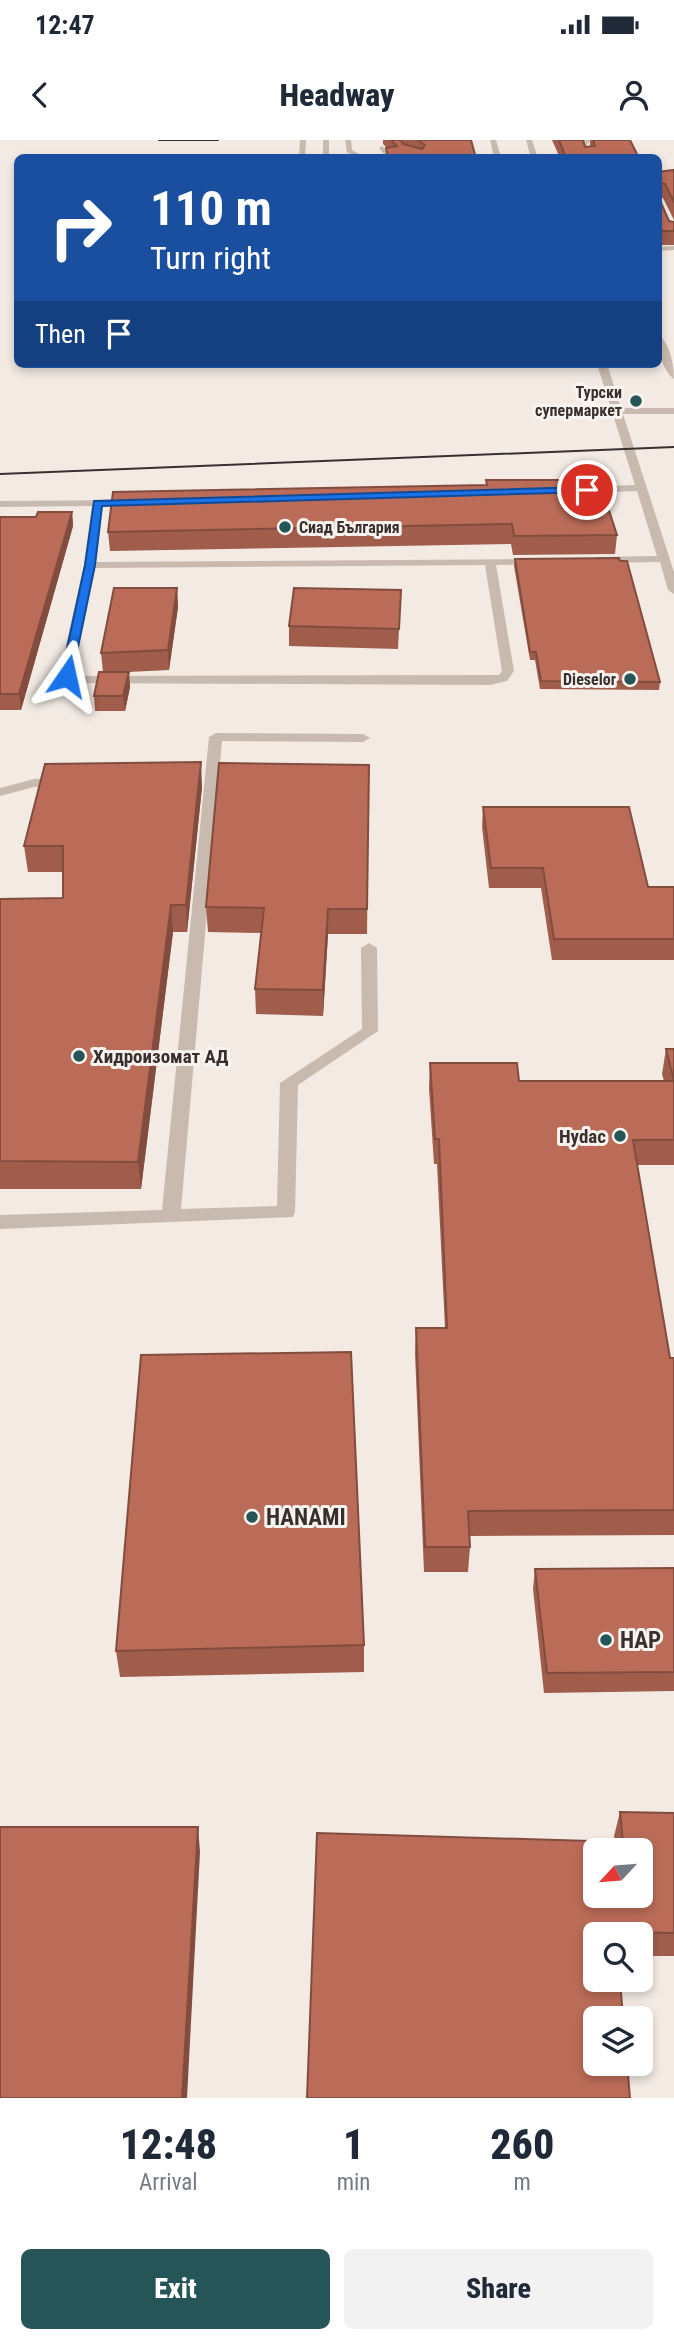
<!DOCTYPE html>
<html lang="en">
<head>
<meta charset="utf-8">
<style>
	body { margin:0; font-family:"Roboto Condensed",sans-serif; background:#f2f2f3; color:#1f2937; height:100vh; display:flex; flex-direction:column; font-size:26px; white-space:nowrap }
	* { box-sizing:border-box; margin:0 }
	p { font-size:23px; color:#747a83 }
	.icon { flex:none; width:38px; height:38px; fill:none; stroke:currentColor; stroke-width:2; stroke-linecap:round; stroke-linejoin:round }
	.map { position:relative; height:1958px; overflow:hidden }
	.drawer { display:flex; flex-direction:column; background:#fff; flex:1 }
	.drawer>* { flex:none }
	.hud { position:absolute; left:14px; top:14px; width:648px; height:214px; border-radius:10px; box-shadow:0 4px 10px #0003; background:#1a4fa0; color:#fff; overflow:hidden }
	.needle { width:46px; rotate:244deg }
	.tools { position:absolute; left:583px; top:1698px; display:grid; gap:14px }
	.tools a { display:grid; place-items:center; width:70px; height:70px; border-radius:10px; background:#fff; box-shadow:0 4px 10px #0003; font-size:35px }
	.pin { position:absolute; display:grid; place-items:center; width:60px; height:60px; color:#fff; margin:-30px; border:4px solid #fff; border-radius:50%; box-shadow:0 2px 7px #0007 }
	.me { position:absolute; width:77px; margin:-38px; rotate:11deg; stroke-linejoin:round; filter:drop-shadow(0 0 5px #0008) }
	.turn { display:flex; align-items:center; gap:24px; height:147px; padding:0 21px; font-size:32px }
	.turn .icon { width:91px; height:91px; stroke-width:2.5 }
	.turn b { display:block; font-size:49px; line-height:60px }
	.then { display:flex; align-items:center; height:66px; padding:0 21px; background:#0003; gap:14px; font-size:26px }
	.eta { display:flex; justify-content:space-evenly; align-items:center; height:119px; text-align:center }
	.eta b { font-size:42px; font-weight:800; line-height:49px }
	.action { display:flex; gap:14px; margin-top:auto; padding:14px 21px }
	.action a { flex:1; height:80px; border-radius:10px; background:#265557; color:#fff; font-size:28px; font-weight:800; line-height:80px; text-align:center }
	.action a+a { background:#f2f2f3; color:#1f2937 }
	.status { display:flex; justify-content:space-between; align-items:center; height:49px; padding:0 35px; background:#fff; direction:ltr }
	.status svg { height:19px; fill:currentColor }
	header { display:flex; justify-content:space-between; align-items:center; height:91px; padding:0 21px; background:#fff; font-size:32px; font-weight:800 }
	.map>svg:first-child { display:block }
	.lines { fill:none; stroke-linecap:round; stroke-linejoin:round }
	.minor { fill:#c9baaf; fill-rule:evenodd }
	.tram { stroke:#39302d; stroke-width:2 }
	.wall { fill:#a05d4c }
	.shaded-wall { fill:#824c3e }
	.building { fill:#ba6c58; stroke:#824c3e; stroke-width:2; fill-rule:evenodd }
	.route { fill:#1a73e8; stroke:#114b97; stroke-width:2 }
	.poi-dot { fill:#265557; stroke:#f9f4ef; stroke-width:2.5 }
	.labels { text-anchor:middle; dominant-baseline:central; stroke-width:6; stroke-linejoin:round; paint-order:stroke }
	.far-poi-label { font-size:16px; font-weight:bold; fill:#39302d; stroke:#f9f4ef; text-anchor:end }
	.poi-label { font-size:19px; font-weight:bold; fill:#39302d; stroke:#f9f4ef; text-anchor:start }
	.near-poi-label { font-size:23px; font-weight:bold; fill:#39302d; stroke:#f9f4ef; text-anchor:start }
</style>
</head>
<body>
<div class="status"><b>12:47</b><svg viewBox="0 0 49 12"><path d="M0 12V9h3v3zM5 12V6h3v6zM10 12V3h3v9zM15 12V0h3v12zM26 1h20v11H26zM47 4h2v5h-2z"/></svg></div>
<header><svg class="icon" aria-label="back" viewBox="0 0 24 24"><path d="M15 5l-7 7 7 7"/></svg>Headway<svg class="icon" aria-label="person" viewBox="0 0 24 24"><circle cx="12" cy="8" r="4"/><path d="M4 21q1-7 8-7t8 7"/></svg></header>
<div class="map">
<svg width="674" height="1958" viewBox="0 0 674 1958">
	<rect width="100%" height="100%" fill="#f2eae3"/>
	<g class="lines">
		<path class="minor" d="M300 0H306L305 18H299Z
			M323 0H329V18H323Z
			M345 0H351L352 10 366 18H357L347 12Z
			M490 0H496L501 18H494Z
			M526 0H532L538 18H531Z
			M584 0H591L587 5 592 18H585L581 5Z
			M382 6 394 18H387L379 8Z
			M674 106V110L658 111V107Z
			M658 194C670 203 674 225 674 239 662 231 658 208 658 194Z
			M597 224H607L621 268H674V274H623L674 432V454L668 450 660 422 597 423 591 420 597 417 657 416 637 351 581 353 576 350 581 347 635 345Z
			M137 360V364L133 365 103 366 96 422 542 419 544 421 538 424 496 425 514 531 507 541 490 545 72 543 63 538 60 532 84 425 92 366 0 367V361ZM485 425 502 531 499 535 78 536 72 532 95 428Z
			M216 593 363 594 370 598 363 602 222 601 181 1069 277 1066 280 943 362 889 361 808 369 803 377 808 378 891 298 945 295 1072 293 1077 0 1089V1075L162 1070 209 597Z
			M62 638 67 639V645L34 647 0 656V648L34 639Z"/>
		<path class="tram" d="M159 0H218
			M0 334 674 307"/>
	</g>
	<path class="wall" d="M383 0H471L476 18H386V8H387L383 4Z
		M552 0H583L585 7H590V0H630L639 18H560Z
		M674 30V80L663 58 658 57 669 81 674 82V105H658V32Z
		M486 340 617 395 615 414 513 415 511 404 110 411 108 392 486 345Z
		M72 372 73 386 21 570H0V377H36Z
		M515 419 660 542 659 550 540 549 535 520H530L514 426Z
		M177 448 178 467 169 530 128 532 130 547 125 571H95L94 556 103 532 101 513Z
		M401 450 398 509 289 506V486Z
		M369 625 367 794H328L323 876 256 874 255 849 261 793 208 792 206 767Z
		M202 647 187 792H173L141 1049H0V759L63 758V732H28L24 706Z
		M483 667 648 747H674V820H552L541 748H489L482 687Z
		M666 909H674V1025H637L670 1218H674V1395L469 1396 470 1407 468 1432H424L415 1213 416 1188H445L437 1024H434L429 948 430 923 519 941H664L662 934Z
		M674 1428V1551L544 1553 533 1449 535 1429Z
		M364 1505V1532L120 1537 116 1511Z
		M620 1672 674 1673V1816H640V1794H595L307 1958 615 1702 614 1696Z"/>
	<path class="shaded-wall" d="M72 372 73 386 21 570 19 554Z
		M177 448 178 467 169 530 168 510Z
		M129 532 130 547 125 571 123 556Z
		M201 622 202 647 187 792 186 765Z
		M171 765 173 792 141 1049 138 1022Z
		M328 769V794L323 876V850Z
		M198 1687 200 1712 187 1958H182Z"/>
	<path class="building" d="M391 0H401L403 4 422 9 425 5 417 0H471L476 18H388L386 8 397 6Z
		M559 0H583L585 7 595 6 593 0H630L639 18H566Z
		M673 30H674V62L665 44 658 43V32Z
		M658 56 669 81 674 82V91H658Z
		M486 340H599L617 395 514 396 512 384 108 392 113 352 487 345Z
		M38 372H72L19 554H0V377H36Z
		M619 418 620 421H627L660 542 541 541 536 512H530L515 419Z
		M114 448H177L168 510 101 513Z
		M294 448 401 450 399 489 289 486Z
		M99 532H129L123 556H94Z
		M201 622 186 765H171L138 1022 0 1021V759L63 758V706H24L45 624Z
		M219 623 369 625 367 769H328L323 850 255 849 264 768 206 767Z
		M483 667H629L648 747H674V799H554L543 728H491Z
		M666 909H674V1000H633L670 1218H674V1370L468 1371 470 1407H425L416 1188H447L439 999H435L430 923H517L519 941H674Z
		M351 1212 364 1505 116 1511 141 1215Z
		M674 1428V1532L547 1533 535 1429Z
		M620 1672 674 1673V1793L616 1792V1794H595V1839H620L623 1878H595V1923H627L630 1958H307L317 1693 623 1702ZM595 1710H640V1755H595Z
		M0 1687H198L182 1958H0Z"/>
	<path class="route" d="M587 347 590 348V352L102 366 95 425 72 536 67 539 61 536 85 425 94 361Z"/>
	<g class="poi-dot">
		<circle cx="636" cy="261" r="7"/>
		<circle cx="285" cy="387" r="7"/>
		<circle cx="630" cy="539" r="7"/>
		<circle cx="79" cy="916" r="7"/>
		<circle cx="620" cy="996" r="7"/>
		<circle cx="252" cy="1377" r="7"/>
		<circle cx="606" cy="1500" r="7"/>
	</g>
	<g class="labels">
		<g class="far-poi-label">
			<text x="622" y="252">Турски<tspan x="622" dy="18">супермаркет</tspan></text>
			<text x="299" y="387" text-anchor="start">Сиад България</text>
			<text x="616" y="539">Dieselor</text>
		</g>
		<g class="poi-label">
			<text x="93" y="916">Хидроизомат АД</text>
			<text x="606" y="996" text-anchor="end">Hydac</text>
		</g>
		<g class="near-poi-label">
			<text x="266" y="1377">HANAMI</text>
			<text x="620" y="1500">НАР</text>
		</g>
	</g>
</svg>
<div class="tools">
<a><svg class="needle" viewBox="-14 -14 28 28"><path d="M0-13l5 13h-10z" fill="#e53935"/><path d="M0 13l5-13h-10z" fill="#747a83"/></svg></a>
<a><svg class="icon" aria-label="search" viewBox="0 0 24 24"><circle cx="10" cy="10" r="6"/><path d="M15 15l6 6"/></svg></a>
<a><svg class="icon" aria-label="layers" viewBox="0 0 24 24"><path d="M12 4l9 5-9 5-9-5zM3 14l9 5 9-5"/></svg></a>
</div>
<div class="pin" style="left:587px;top:350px;background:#d93025"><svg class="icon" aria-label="arrive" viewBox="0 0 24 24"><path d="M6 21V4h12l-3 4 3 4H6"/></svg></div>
<svg class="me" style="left:67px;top:536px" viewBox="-20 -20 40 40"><path d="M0-17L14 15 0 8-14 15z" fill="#1a73e8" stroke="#fff" stroke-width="4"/></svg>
<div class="hud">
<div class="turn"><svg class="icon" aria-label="right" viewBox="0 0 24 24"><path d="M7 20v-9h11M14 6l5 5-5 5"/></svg><div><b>110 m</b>Turn right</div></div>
<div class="then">Then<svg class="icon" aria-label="arrive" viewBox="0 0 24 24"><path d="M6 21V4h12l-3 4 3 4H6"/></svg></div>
</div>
</div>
<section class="drawer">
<div class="eta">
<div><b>12:48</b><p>Arrival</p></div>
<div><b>1</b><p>min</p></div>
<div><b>260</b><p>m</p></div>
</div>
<div class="action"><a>Exit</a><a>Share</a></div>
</section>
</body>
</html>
